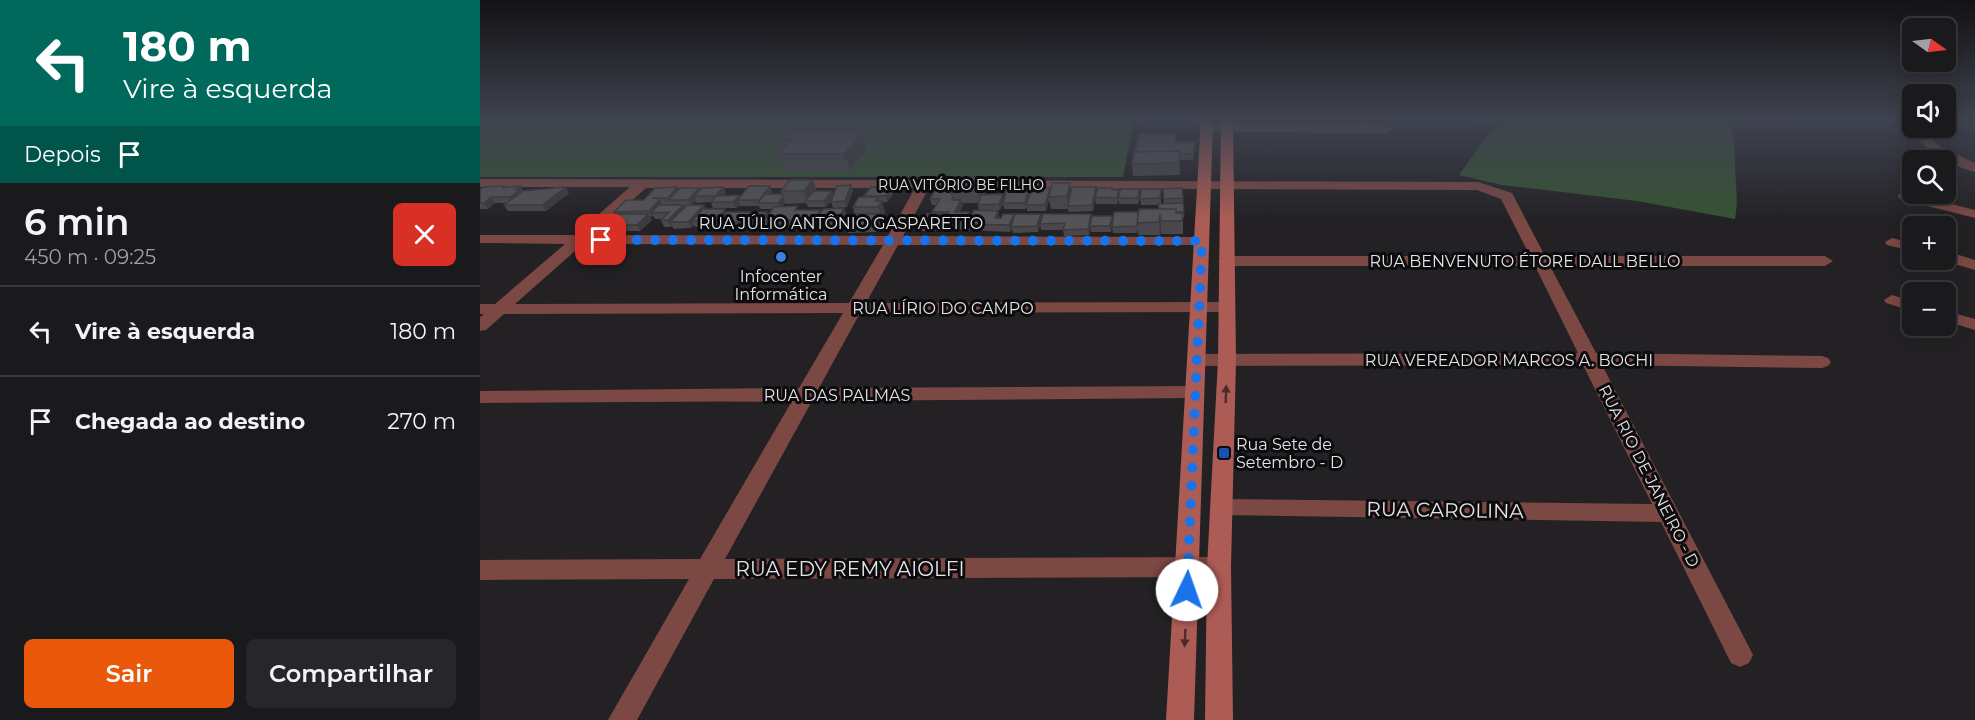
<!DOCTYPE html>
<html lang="pt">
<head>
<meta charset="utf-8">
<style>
	body { margin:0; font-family:Montserrat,sans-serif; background:#272628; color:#f1f3f6; height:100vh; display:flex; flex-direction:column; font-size:22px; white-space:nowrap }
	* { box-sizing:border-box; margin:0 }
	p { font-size:20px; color:#9fa0a3 }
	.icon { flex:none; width:33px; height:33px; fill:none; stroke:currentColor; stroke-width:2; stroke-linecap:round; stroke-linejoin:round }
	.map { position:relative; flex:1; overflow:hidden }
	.panel { display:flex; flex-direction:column; background:#1a191b; width:480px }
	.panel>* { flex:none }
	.banner { background:#00695c; color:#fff; overflow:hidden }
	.needle { width:39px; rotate:104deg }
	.tools { position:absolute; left:1422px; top:18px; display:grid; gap:12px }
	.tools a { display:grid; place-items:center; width:54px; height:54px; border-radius:9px; background:#1a191b; box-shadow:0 3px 15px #0003,0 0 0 2px #38383a; font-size:30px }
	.pin { position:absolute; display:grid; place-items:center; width:51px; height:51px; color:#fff; margin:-26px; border-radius:12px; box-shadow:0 3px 9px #0006 }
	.me { position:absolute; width:66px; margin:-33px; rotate:3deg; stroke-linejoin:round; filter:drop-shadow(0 0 4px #0008) }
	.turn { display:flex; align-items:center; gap:21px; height:126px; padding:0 24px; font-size:27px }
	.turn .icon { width:78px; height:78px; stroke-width:2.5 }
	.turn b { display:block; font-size:42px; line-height:51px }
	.then { display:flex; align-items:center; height:57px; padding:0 24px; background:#0003; gap:12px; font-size:22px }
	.round { display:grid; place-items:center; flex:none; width:63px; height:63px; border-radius:9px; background:#272628 }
	.overview { display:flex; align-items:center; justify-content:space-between; height:102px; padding:0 24px }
	h1 { font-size:36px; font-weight:600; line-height:45px }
	.button { display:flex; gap:12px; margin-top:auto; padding:12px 24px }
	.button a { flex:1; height:69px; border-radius:9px; background:#ea580c; color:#fff; font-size:24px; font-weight:600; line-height:69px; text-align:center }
	.button a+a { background:#272628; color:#f1f3f6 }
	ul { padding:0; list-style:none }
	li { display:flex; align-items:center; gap:18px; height:90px; padding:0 24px; border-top:2px solid #38383a }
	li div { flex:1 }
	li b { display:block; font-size:22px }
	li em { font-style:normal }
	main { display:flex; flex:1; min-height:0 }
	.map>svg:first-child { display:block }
	.green { fill:#365332 }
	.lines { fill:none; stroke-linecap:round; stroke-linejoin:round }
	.street { fill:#7c4843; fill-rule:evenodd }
	.secondary { fill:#ad5c55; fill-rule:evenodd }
	.wall { fill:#49474b; fill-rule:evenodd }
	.shaded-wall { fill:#3c3a3d }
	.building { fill:#555357; stroke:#3c3a3d; stroke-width:1.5 }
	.oneway { fill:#4c2b2a }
	.route { stroke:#1a73e8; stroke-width:10; stroke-dasharray:0 18 }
	.shop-dot { fill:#3f7fe0; stroke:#0c0b0d; stroke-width:2 }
	.transit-dot { fill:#1a4fb4; stroke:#0c0b0d; stroke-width:2 }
	.labels { text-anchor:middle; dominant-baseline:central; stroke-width:6; stroke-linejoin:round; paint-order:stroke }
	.far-street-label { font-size:14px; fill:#e4e3e5; stroke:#0c0b0d }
	.street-label { font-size:16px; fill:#e4e3e5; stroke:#0c0b0d }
	.poi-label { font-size:16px; fill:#e4e3e5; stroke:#0c0b0d }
	.near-street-label { font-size:20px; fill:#e4e3e5; stroke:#0c0b0d }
</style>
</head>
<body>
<main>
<section class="panel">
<div class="banner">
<div class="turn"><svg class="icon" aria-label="left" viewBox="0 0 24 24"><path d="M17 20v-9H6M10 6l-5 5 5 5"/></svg><div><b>180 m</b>Vire à esquerda</div></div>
<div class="then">Depois<svg class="icon" aria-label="arrive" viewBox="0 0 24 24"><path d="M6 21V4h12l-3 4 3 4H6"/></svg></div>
</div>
<div class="overview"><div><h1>6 min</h1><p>450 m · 09:25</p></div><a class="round" style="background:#d93025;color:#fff"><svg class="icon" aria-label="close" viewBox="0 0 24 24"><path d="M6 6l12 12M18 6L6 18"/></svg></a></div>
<ul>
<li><svg class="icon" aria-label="left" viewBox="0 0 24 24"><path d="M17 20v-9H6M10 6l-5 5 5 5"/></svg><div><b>Vire à esquerda</b></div><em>180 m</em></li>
<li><svg class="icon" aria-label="arrive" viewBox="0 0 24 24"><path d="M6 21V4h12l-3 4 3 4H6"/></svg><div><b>Chegada ao destino</b></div><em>270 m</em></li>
</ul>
<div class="button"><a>Sair</a><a>Compartilhar</a></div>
</section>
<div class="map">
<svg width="1495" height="720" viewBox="0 0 1495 720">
	<rect width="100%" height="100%" fill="#232124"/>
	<path class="green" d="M0 120H654L643 177H0Z
		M1020 120H1249C1255 138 1255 144 1255 162 1255 184 1259 196 1255 219L1157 201 1022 185 979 175 1011 130 1024 126Z"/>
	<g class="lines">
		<path class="street" d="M1422 120H1432V128H1439L1461 147 1495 163V172C1465 164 1439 146 1422 120Z
			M727 125H906L912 129 906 133 723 132V126Z
			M0 179 998 182 1032 193 1065 256H1345L1353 261 1345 266H1070L1116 353 1342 356 1348 358 1351 362 1348 366 1342 368 1122 365 1269 647 1273 655 1269 663 1260 667 1251 663 1181 522 743 515 735 513 732 507 735 501 743 499 1172 504 1103 365 716 366 710 364 707 360 710 356 716 354 1098 353 1055 266H746L738 261 746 256H1050L1021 199 997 190 449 188 423 236 721 237 728 241 721 245H418L386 303 746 302 754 307 746 312 380 313 339 388 715 386 722 388 724 392 722 396 715 398 332 401 245 559 739 557 747 560 751 567 747 574 739 577 234 579 157 720H128L209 579 0 580V560L220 559 312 401 0 403V391L319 388 363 313 24 314 6 330 0 331V317L4 314H0V304H15L85 244 0 243V235H95L150 187H0ZM166 188H435L408 236 113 235ZM103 244 403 245 369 303 35 304Z
			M1425 192 1495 210V218L1420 199 1418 196 1420 193Z
			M1412 238 1432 243V251L1407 245 1405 242Z
			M1466 251 1495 260V270L1461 260H1466Z
			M1412 295 1432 301V311L1406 303 1404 300Z
			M1466 311 1495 319V330L1466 321Z"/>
		<path class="secondary" d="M721 120H733L714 720H686Z
			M741 120H753L756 360 751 567 753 720H725L727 567 738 360Z"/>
	</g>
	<path class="wall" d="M663 120H713L712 127H664Z
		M878 120H903L878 121Z
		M994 120H1021L1019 126H997Z
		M382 132 387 149 370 171H304L298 154 303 148 300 140Z
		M696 142H715L713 160H700V175L653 176 652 164Z
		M333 180 336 191 354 196 373 191 367 207 355 208 367 214 363 221H356L353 226H338L337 224 286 229 284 225 282 228H241L239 225 238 227H215L214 225 211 228 194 229 192 226 191 227H184L181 220 182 219H175L173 216 170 217 172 220 160 231H131L128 225 137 217 134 212 164 200 199 189 220 190 243 187 246 193 243 196 260 197 290 186 292 192 290 194H302L301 191ZM352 200 351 202 353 208 341 212 340 210H320L302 207 305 203V204L326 203 328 207H346ZM216 201 217 203 231 202 233 208H256L260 205V206H279L280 209H293L288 215 247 212 226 209 211 205Z
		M474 185 507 189 504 195 524 200 550 193 591 192 616 193 613 211 589 212 588 209H571L569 200 566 211H547V207L546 209H524L523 204 520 210 507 211H518L519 218 561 214V219H612L632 216 631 232H611V227L609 235 584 236 583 230H561L560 225 558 232 533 233 532 229 530 232 488 230 487 228V229L467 230 466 226 464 231H442L440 225 453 214 452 212 456 205H452L450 199ZM482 203H498L499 211 490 218 479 212 483 206Z
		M40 186 43 191 89 193 66 211H28L24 205 26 203H15L8 209H0V190Z
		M681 189V204H684L683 189 703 198 704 218H703V234H681V227L680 235H658V228L657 233H633L632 227 658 212 679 209 678 205H661L660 199Z
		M633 190H639V195H660L658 204H639V199L637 204H616L615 197Z
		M414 193 407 202H402L405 213 402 218 403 221 396 232 368 233 366 226 375 214 373 207 385 197 384 196Z"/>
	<path class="shaded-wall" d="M382 132 387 149 370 171 364 154Z
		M505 177 507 189 500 203 498 191Z
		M333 180 337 192 327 201 324 191Z
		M590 183 591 195 588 206 587 196Z
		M371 185 373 191 367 207 365 201Z
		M40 186 43 192 33 203 30 197 35 190Z
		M290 186 292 192 284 203H280L279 200Z
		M86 187 89 193 66 211 62 205Z
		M197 187 200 193 189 200 188 198Z
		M243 187 246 193 238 202 235 196Z
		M412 187 414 193 407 202 406 196Z
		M616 187V193L613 211 612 205Z
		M219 188 222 194 214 196 216 201 211 206 208 200Z
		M549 188 551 194 546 205V209L545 203Z
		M570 188 569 197V200L566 211 565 205Z
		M352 191 354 197 346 207 344 201Z
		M523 194 524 201 520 210 519 204Z
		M260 195 262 200H258L260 205 256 208 253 202Z
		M11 197 15 203 8 209 4 203Z
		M303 197 305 203 300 209 298 203Z
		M398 197 400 203 402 201 405 213 402 218 403 221 396 232 394 226 401 215 396 201Z
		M180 199 183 206 171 213 173 216 172 217 169 211Z
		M481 200 483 206 476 219 475 212Z
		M203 205 206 211 190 222 192 226 191 227 188 220Z
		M224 205 227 211 212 221 214 225 211 228 208 222Z
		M364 208 367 214 363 221 360 215Z
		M245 209 248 216 238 222 239 225 238 227 235 221Z
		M518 211 519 217 516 224 515 218Z
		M287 212 290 218 283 222 284 225 282 228 279 222Z
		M489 212 490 218 487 224V229L486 222Z
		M467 213 469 220 465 223 466 226 464 231 462 225Z
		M168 214 172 220 160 231 157 225Z
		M534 214 535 221 531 227 532 229 530 232 529 225Z
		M561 214 562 220 558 232 557 226Z
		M611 214 612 220 609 235 608 229Z
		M680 214 681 227 680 235 679 222Z
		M354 215 356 221 353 226 351 219Z
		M632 216 633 223 631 232 630 226Z"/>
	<path class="building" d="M309 132H382L364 154H298L311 140H300Z
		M659 134H696L695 142H715L713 154H700V151L655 152Z
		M700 151 699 163 652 164 654 152Z
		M487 177H505L498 191H471L476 182H484Z
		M310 180H333L324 191H301Z
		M572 183H590L587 196 569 197Z
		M371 185 365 201 351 202 357 186Z
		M458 185H474L471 191 473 198 472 200H481L475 212H489L486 222 465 223 469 212H452L460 199H450Z
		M25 186 22 188 40 186 35 190H40L30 197H11L4 203H0V190L3 187Z
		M269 186H290L279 200H258Z
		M86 187 62 205H24L43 191Z
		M197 187 188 198H172L180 199 169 211 134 212 146 200H164L175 188Z
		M243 187 235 196H214L222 188Z
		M391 187H412L406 196H384Z
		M592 187H616L612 205 588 206Z
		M200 188H219L208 200H188Z
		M527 188H549L545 203H523Z
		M552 188H570L565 205H546Z
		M618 188H632V190H639L637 198 615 197Z
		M702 188 703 198 684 199 683 189Z
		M641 189H659L658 198H638Z
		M661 189H681L680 198 660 199Z
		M334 191H352L344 201H325Z
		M285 194H302L303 197 298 203H278Z
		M523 194 519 204 498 205 501 195Z
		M260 195 253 202H231L236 196Z
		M379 197H398L396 201H402L398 207H373Z
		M703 203 704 212H696V209H679L678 204Z
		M179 205H203L188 220H181L189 212 171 213Z
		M207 205H224L208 222H190Z
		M318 206 315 210H340L335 219 283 222 294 207Z
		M364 208 360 215H354L351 219 336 220 343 209Z
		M223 209H245L235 221H212Z
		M659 209H696V213H703L702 221H681L680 214 679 222 657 223Z
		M494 210 518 211 515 218H521L523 214H534L529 225 487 224Z
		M247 212H287L279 222H238Z
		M634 212H658L657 226 632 227Z
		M467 213 462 225H440L446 214Z
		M140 214H168L157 225H128Z
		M374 214H401L394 226H366Z
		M535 214H561L557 226 531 227Z
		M563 214H611L608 229 583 230 585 223 560 224Z
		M612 216H632L630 226H610Z"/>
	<defs><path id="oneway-solid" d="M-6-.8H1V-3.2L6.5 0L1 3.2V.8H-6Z" transform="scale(1.5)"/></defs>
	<g class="oneway">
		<use href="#oneway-solid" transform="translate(746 394) rotate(-88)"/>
		<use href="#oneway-solid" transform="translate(705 638) rotate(93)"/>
	</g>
	<linearGradient id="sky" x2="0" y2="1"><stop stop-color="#131214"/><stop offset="0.54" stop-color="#3f4350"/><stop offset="1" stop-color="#3f4350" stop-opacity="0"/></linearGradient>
	<rect width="1495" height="221" fill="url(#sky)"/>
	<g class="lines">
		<path class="route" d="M121 240 722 241 707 590"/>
	</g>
	<circle class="shop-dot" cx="301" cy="257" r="6"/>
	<rect class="transit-dot" x="738" y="447" width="12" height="12" rx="3"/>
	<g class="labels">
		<g class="far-street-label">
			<text x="481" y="185">RUA VITÓRIO BE FILHO</text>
		</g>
		<g class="street-label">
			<text x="361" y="223">RUA JÚLIO ANTÔNIO GASPARETTO</text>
			<text x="1045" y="261">RUA BENVENUTO ÉTORE DALL BELLO</text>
			<text x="463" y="308">RUA LÍRIO DO CAMPO</text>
			<text x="1029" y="360">RUA VEREADOR MARCOS A. BOCHI</text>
			<text x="357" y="395">RUA DAS PALMAS</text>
			<text transform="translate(1169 476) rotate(63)">RUA RIO DE JANEIRO - D</text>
		</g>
		<g class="poi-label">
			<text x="301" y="276">Infocenter<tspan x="301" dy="18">Informática</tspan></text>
			<text x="756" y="444" text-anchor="start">Rua Sete de<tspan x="756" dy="18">Setembro - D</tspan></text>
		</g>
		<g class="near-street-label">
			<text transform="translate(965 510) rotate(1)">RUA CAROLINA</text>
			<text x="370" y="569">RUA EDY REMY AIOLFI</text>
		</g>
	</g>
</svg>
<div class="tools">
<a><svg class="needle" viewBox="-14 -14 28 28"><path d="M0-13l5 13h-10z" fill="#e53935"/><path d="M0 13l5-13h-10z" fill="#9fa0a3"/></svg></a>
<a><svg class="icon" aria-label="sound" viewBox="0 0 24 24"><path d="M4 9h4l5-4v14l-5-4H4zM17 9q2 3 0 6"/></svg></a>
<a><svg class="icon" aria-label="search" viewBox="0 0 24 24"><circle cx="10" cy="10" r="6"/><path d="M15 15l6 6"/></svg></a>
<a>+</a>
<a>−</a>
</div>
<div class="pin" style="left:121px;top:240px;background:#d93025"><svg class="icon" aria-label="arrive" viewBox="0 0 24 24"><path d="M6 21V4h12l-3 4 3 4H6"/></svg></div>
<svg class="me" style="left:707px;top:590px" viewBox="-20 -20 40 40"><circle r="19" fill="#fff"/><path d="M0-13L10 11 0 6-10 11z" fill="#1a73e8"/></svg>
</div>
</main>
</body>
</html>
